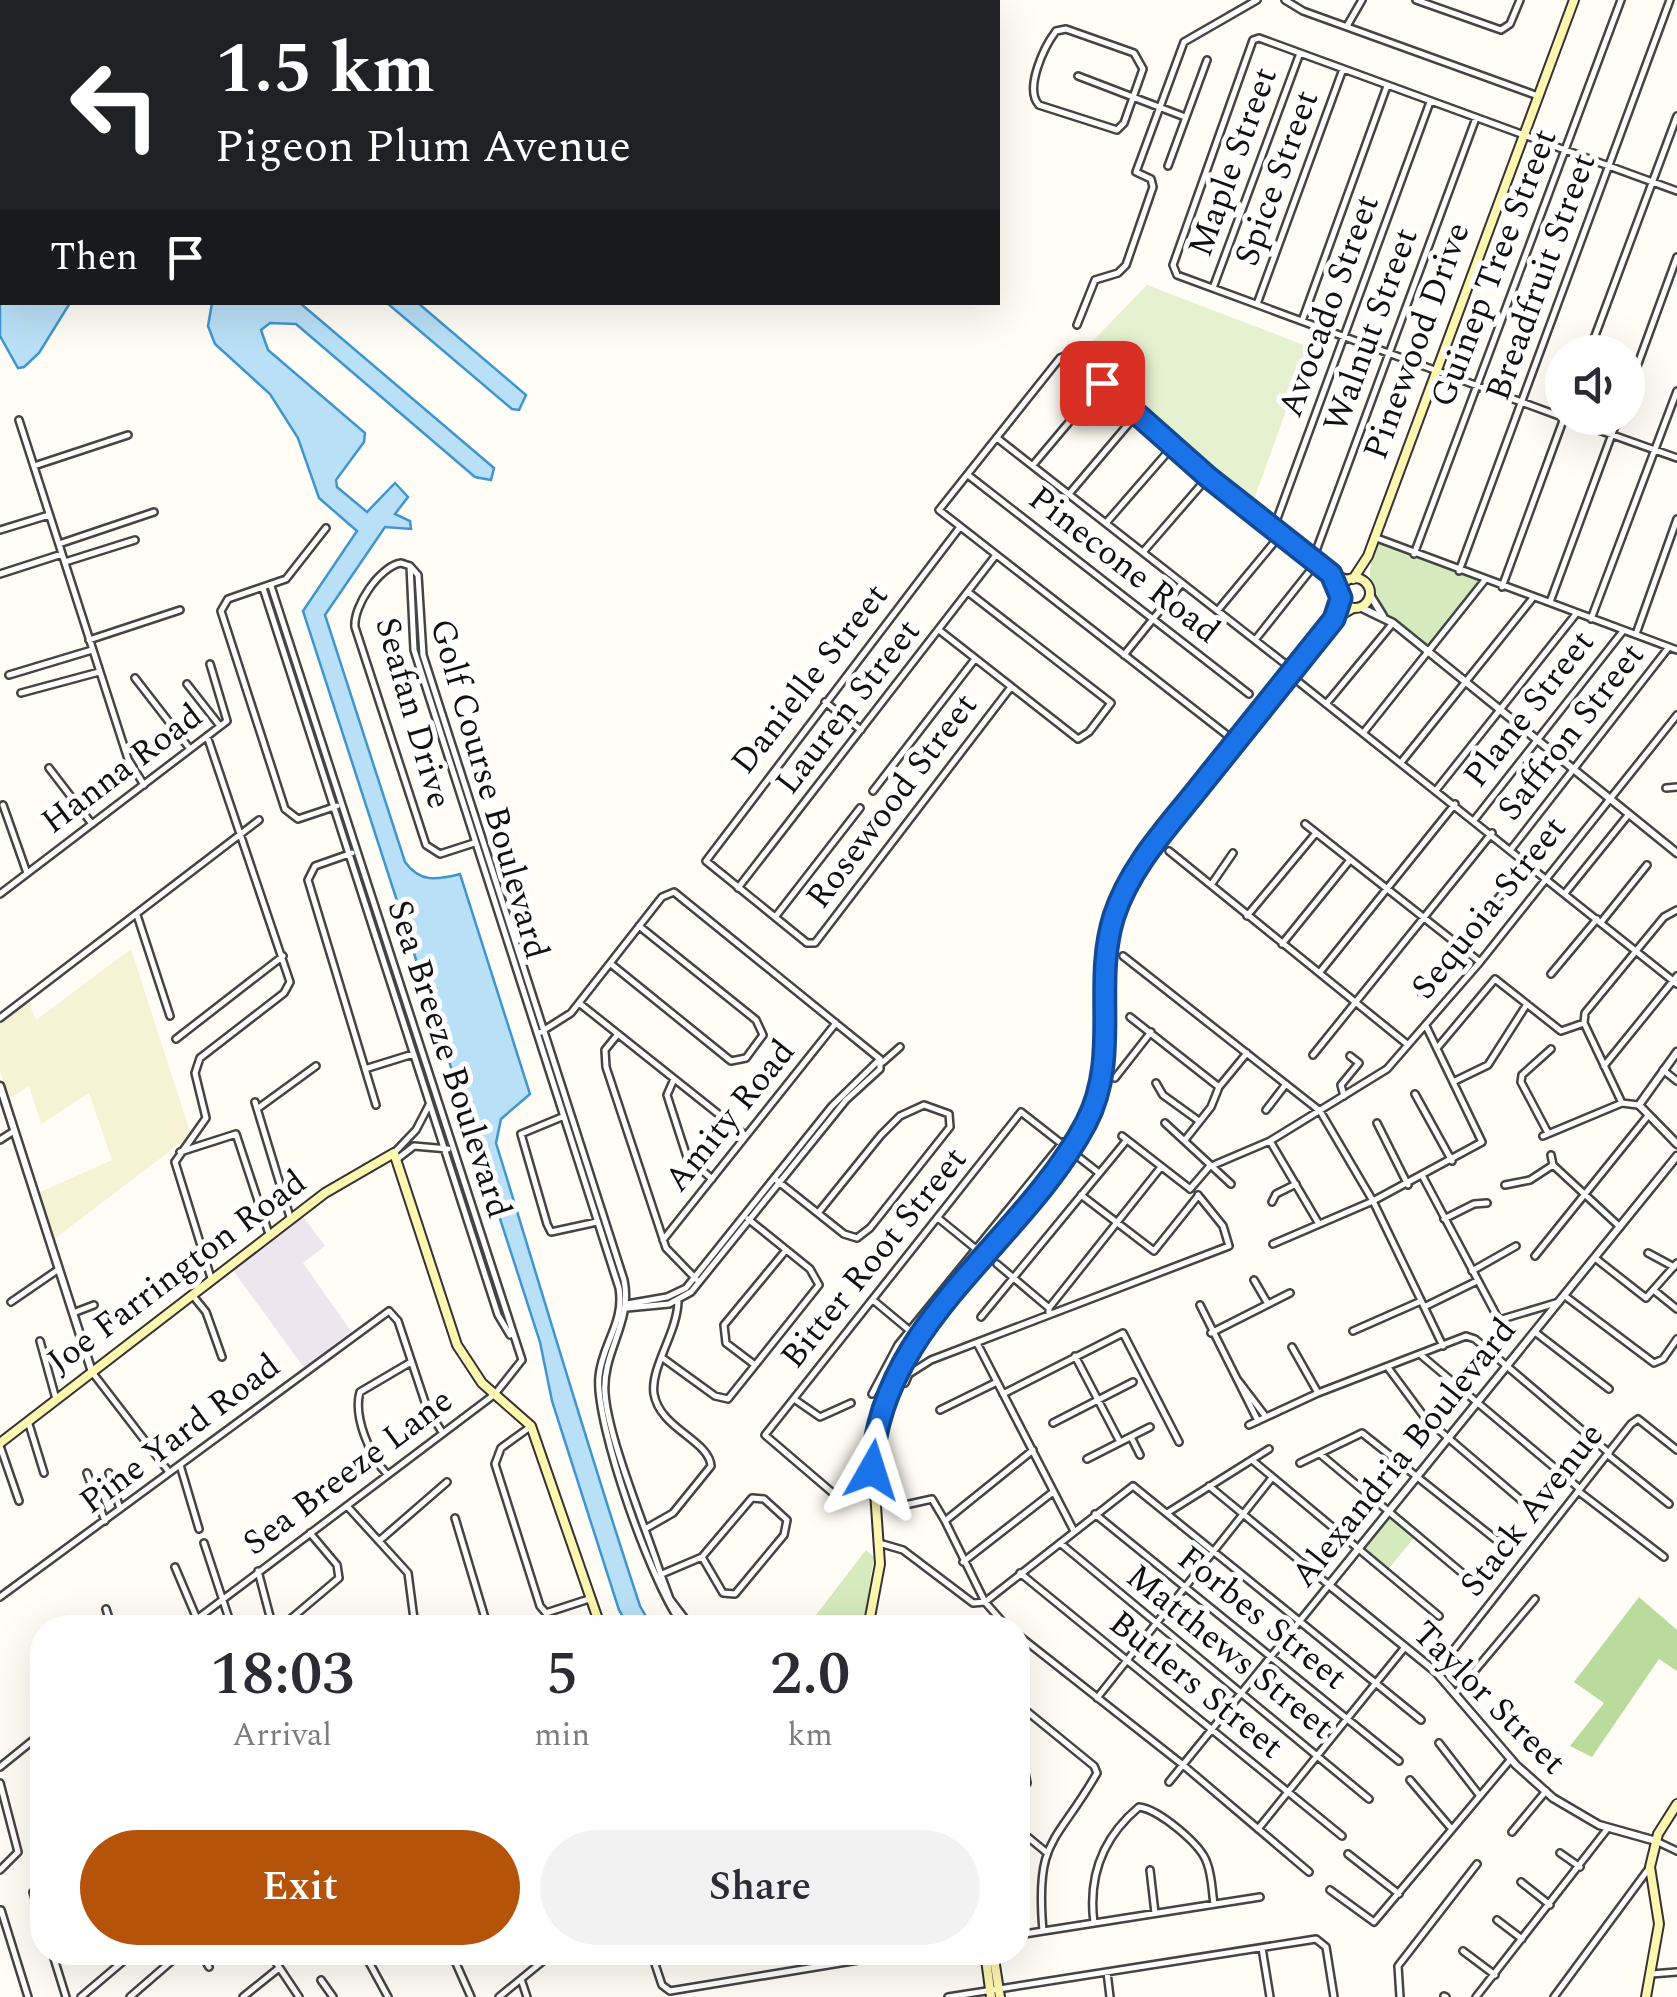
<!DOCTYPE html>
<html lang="en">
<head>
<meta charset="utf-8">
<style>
	body { margin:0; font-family:Spectral,serif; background:#f2f2f3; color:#2b2b33; height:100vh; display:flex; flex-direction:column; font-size:38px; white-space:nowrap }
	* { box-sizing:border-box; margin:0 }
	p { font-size:32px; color:#7c7c81 }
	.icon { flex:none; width:55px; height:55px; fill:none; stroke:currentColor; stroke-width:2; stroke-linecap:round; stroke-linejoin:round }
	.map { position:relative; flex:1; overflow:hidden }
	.details { position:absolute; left:30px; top:1615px; width:1000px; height:350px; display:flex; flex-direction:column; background:#fff; border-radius:40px; box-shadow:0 10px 40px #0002 }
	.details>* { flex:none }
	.guide { position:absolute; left:0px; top:0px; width:1000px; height:305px; box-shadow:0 10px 40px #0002; background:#202124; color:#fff; overflow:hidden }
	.tools { position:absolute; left:1545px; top:335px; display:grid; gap:20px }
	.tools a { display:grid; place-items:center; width:100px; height:100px; border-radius:50%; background:#fff; box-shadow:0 10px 40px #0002; font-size:50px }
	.pin { position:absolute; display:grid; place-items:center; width:85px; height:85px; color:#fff; margin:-42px; border-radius:20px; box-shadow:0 5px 15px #0006 }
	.me { position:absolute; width:110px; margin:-55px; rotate:6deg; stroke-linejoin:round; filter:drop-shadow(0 0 8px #0008) }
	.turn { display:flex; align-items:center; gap:35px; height:210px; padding:0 50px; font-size:45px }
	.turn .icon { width:130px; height:130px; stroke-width:2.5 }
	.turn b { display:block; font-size:70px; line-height:85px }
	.then { display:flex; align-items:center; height:95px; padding:0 50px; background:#0003; gap:20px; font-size:38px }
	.eta { display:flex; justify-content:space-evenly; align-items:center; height:170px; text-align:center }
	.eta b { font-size:60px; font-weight:600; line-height:70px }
	.primary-button { display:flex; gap:20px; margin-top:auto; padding:20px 50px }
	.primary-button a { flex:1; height:115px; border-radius:60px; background:#b45309; color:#fff; font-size:40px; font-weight:600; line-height:115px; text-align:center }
	.primary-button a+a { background:#f2f2f3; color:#2b2b33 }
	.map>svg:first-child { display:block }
	.industrial { fill:#eee6ef }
	.farmland { fill:#f6f3d4 }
	.green { fill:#d5ebbd }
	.forest { fill:#b9dc9c }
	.pitch { fill:#e6f2cf }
	.water { fill:#b9e0f7; stroke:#3f96cf; stroke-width:2.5 }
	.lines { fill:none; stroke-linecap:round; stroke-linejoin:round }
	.minor-casing { stroke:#444; stroke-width:10 }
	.tertiary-casing { stroke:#444; stroke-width:11 }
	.secondary-casing { stroke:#333; stroke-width:12 }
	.minor { stroke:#fff; stroke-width:5 }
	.tertiary { stroke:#fff; stroke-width:6 }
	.secondary { stroke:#fff6b0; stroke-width:8 }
	.route-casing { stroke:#114b97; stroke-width:25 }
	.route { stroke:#1a73e8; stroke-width:18 }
	.labels { text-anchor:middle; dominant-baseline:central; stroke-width:10; stroke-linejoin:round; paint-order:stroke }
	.street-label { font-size:35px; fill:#111; stroke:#fff }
</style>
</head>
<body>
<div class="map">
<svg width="1677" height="1997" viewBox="0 0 1677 1997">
	<rect width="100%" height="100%" fill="#fffdf5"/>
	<path class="industrial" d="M302 1215 325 1246 303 1263 353 1334 305 1369 232 1269Z"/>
	<path class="farmland" d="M131 949 191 1135 53 1240 38 1193 112 1160 89 1093 41 1124 29 1086 9 1099 0 1071V1022L28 1001 36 1020Z"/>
	<path class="green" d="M1378 542 1480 582 1428 647C1388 616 1354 596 1378 542Z
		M1390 1518 1414 1538 1389 1568 1365 1549Z
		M866 1550 874 1557 863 1627 806 1628Z"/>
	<path class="forest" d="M1639 1597 1677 1630V1671L1659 1659 1592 1757 1570 1746 1604 1703 1574 1682Z"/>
	<path class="pitch" d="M1147 285 1309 347 1252 505 1079 355Z"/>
	<path class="water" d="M0 48 2 302 70 303 39 353 24 367 18 368 0 336Z
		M212 303H300L494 468 491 480 475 477 296 324 270 323 261 330 268 350 365 433 364 442 336 480 337 487 367 512 395 483 408 497 395 514 410 521 411 529 385 527 325 615 405 862C420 883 437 880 460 874L530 1094 501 1119 496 1143C544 1298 589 1452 640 1606L652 1627H629L619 1610 552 1401 540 1342 303 611 357 531 319 498 298 438 270 394 215 344 208 326Z
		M387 303H418L526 395 519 410 512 409Z"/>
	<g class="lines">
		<g class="minor-casing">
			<path id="minor" d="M1285 0 1303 11 1538 96
				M1416 0 1501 30 1510 24 1520 0
				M1347 26 1362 0
				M1066 29 1134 53 1143 69 1124 123 1117 130 1039 105C1024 89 1044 47 1056 31Z
				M1078 76 1185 117
				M1168 166 1207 60
				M1213 288 1300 53
				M1257 304 1343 69
				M1302 321 1387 86
				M1077 325 1095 280 1118 273 1126 265 1153 187 1151 179 1136 172 1184 42 1257 0
				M1589 352 1677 116
				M1628 391 1677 257
				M1562 417 1177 275 1173 265 1253 40 1259 38 1677 191
				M1565 418 1677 458
				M19 420 128 759 144 785
				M997 438 1293 670
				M1033 465 1102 383
				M34 466 128 435
				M968 475 1249 694
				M1069 494 1136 415
				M1106 523 1173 446
				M960 527 706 861 807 943H815L1011 687
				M1274 527 1430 102
				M326 528 286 579 228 599 221 611 285 809 298 819 337 806
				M0 530 49 515
				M1374 537 1677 650
				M59 544 154 512
				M1143 552 1208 477
				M1414 554 1621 0
				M1313 559 1476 118
				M65 562 135 540
				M410 566 418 575 423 655 624 1280C633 1322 602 1352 605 1393 608 1438 645 1526 660 1572L670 1599 692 1628
				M410 566 414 650 619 1288C625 1322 602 1344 599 1376 594 1423 654 1592 685 1628
				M410 566 401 563C380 566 353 606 355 627L426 845 440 854 474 843
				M1459 571 1670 0
				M0 574 62 554
				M1332 576 1340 593
				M1502 587 1564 418
				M263 588 498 1315 510 1335
				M1550 602 1618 418
				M1218 610 1282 533
				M1591 619 1677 391
				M939 630 1078 739 1089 732 1111 703 968 592
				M1636 634 1677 519
				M89 640 180 610
				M1255 640 1317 562
				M1124 655 1182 583
				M9 675 92 650
				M1290 675 1677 984
				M135 678 190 749
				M187 684 220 726
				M21 693 99 672
				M825 702 861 730
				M1326 704 1393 623
				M1364 732 1485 580
				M207 736 290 982 284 993 200 1058 195 1073 206 1118 175 1162 211 1278
				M1236 742 939 510 1060 358 1071 353 1208 477 1331 574 1350 579
				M1403 760 1532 599
				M49 768 92 824
				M1666 788 1677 787
				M1437 789 1576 614
				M873 791 975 659
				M3 805 27 873
				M1475 819 1623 631
				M1305 824 1480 962
				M1512 848 1669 647
				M1169 851 1407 1044
				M352 853 315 866 308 880 376 1105
				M1211 885 1233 853
				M738 888 996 555
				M1566 892 1629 814
				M0 894 227 721 210 664
				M1496 901 1528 862
				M137 915 170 1016
				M776 916 860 808
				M1247 916 1316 833
				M1602 921 1647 865
				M1282 944 1350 860
				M1123 956 1320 1111 1373 1201 1443 1346
				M611 964 731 1061 746 1058 763 1035 756 1020 639 926
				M1320 972 1455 804
				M1551 974 1597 919
				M1422 994 1462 948
				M579 1003 746 1136
				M1130 1017 1219 1087 1247 1053
				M0 1018 259 820
				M541 1032 571 1013 662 897 674 892 880 1059
				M618 1034 605 1050 606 1067 666 1248 696 1279
				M176 1039 283 956
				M1438 1047 1495 979 1561 1031 1584 1023
				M1313 1055 1492 833
				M883 1062 900 1047
				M1604 1066 1677 976
				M368 1068 413 1054
				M1663 1070 1677 1081
				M1115 1078 1151 1032
				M674 1079 667 1095 687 1157 712 1179
				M1455 1081 1488 1065 1527 1004
				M1156 1083 1163 1095 1199 1121
				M1415 1094 1452 1161
				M1344 1096 1341 1085 1359 1063 1350 1056
				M255 1102 290 1217
				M1622 1103 1584 1023 1585 1013 1664 917 1677 910
				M257 1109 316 1066
				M1266 1110 1286 1084
				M562 1117 521 1134 547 1224 551 1232 597 1222
				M1165 1123 1231 1184
				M1377 1123 1408 1185
				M1548 1133 1521 1082 1522 1075 1551 1049
				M1122 1136 1189 1188
				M1543 1136 1622 1103 1638 1105
				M0 1140 14 1131
				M1185 1140 1211 1107 1219 1087
				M1270 1141 1319 1224
				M180 1152 236 1134 269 1234
				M394 1153 416 1130 429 1105
				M1551 1155 1553 1165
				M396 1160 414 1146 448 1149
				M1423 1177 1499 1320 1559 1302
				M775 1179 844 1234 857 1238 870 1228 950 1127 949 1114 924 1105 900 1116 881 1135 818 1213
				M1505 1185 1530 1180 1553 1165 1620 1227
				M1190 1189 1209 1167 1270 1141 1387 1069 1480 962 1677 715
				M1081 1195 1154 1251 1198 1196
				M1198 1195 1223 1226 1229 1246
				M1272 1202 1276 1194 1296 1184
				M938 1218 976 1249
				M1444 1219 1474 1204 1487 1203
				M663 1240 836 1023
				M1273 1244 1373 1201 1482 1142 1426 1026
				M1648 1253 1674 1267
				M1535 1256 1647 1117
				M1595 1258 1646 1298 1677 1263
				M997 1264 1049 1308
				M1472 1271 1516 1246
				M1254 1280 1268 1304
				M1656 1292 1677 1309
				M193 1296 206 1312 222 1357
				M1565 1296 1654 1363 1663 1359 1677 1339
				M873 1300 909 1330
				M11 1302 59 1269
				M627 1304 667 1297 686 1288 832 1106 880 1059
				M1200 1305 1258 1421
				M1424 1307 1477 1281
				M627 1308 669 1304 691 1292 846 1100 880 1069V1059
				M73 1313 94 1305
				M1049 1315V1308L1161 1167
				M981 1317 1126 1141
				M1353 1331 1421 1301
				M1535 1332 1609 1389
				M1211 1333 1290 1293
				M40 1341 56 1399
				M978 1345 1074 1531
				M1292 1347 1318 1393
				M1075 1356 1120 1442
				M1422 1356 1580 1489
				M664 1359 715 1396 728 1399 819 1285 810 1269 748 1219
				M755 1365 726 1343 724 1325 786 1250
				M1389 1369 1426 1419 1528 1506
				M92 1372 169 1472
				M1237 1379 1266 1417
				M905 1383 909 1374 931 1360 1229 1246
				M872 1394 898 1345 1063 1142
				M1003 1394 1123 1333 1179 1442
				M794 1399 820 1417 851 1403
				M940 1410 997 1382
				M28 1421 44 1473
				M1053 1423 1133 1382
				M1249 1425 1318 1393 1466 1336 1475 1339 1609 1453
				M530 1427 501 1448 495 1464 540 1606 546 1613 589 1599
				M1131 1437 1140 1455
				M0 1446 19 1501
				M1033 1450 945 1521 985 1602 1133 1486 1421 1720
				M1320 1454 1467 1577
				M1608 1455 1669 1504
				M1087 1459 1150 1427
				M1252 1460 1439 1616
				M1300 1463 1362 1433 1504 1546
				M180 1465 199 1529
				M87 1473 105 1521
				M109 1473 120 1509
				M387 1474C370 1457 353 1416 360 1392L411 1362
				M1578 1491 1664 1557
				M834 1494 765 1435 1021 1112 1099 1173
				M905 1505 932 1499 945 1521
				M347 1506 408 1573 414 1619
				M1167 1513 1269 1449
				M1095 1514 1399 1761
				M455 1518 488 1628
				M645 1529 673 1513 711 1466C709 1440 660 1429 654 1394 650 1368 677 1333 678 1302
				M379 1541 447 1482
				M204 1543 232 1628
				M879 1543 903 1550 973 1603 985 1602 1008 1628
				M1060 1543 1369 1799
				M963 1562 1053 1492
				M175 1567 197 1619
				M258 1571 273 1628
				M1020 1573 1342 1836
				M662 1574 702 1557 752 1498 764 1499 787 1520 784 1535 735 1594 723 1593 702 1557
				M0 1597 389 1311 398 1321 427 1408 442 1432
				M106 1609 112 1628
				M185 1628 495 1394 522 1360 271 586
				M280 1628 339 1578 337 1565 310 1533
				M515 1628H520
				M1018 1635 1183 1765 1309 1872
				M1436 1672 1631 1424 1638 1419 1677 1450
				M1456 1693 1535 1599
				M1097 1698 1271 1479
				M1018 1704 1094 1766 1097 1773C1056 1845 1035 1837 1043 1931
				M1439 1743 1480 1796
				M1018 1766 1025 1773 1027 1783 1018 1798
				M0 1767 42 1733
				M1410 1780 1450 1827
				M1169 1782 1329 1585 1209 1486
				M0 1783 18 1852 0 1870
				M1018 1829 1046 1852
				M1258 1829 1405 1647
				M1512 1832 1546 1791
				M1656 1841 1677 1851
				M1560 1853 1580 1867
				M1348 1854 1399 1894
				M1150 1870 1155 1913
				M1521 1882 1550 1905
				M1330 1890 1374 1922 1511 1759
				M33 1892 42 1922
				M1 1910 28 1997
				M1497 1920 1522 1939
				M1094 1923C1088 1877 1102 1838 1139 1807 1158 1809 1201 1844 1207 1863 1212 1876 1212 1891 1214 1904
				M1018 1935 1260 1897
				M1262 1948 1270 1997
				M1463 1951 1495 1975
				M52 1952 66 1997
				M200 1952 209 1967
				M269 1952 299 1997
				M355 1952 364 1953
				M451 1952 471 1997
				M651 1952 662 1985 670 1991 907 1952
				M364 1953 388 1997
				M1107 1972 1110 1997
				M1651 1974 1677 1972
				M521 1979 527 1997
				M321 1980 333 1997
				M1444 1996 1446 1997
				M81 1997 134 1952
				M130 1997 182 1952
				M243 1997 279 1968
				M499 1997 554 1952
				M948 1997 1316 1939 1326 1947 1334 1997
				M1400 1997 1398 1966 1477 1864
				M1476 1997 1608 1828
				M1554 1997 1650 1867"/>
		</g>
		<g class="tertiary-casing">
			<path id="tertiary" d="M1370 595 1383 616
				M1360 607 1393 623 1677 853
				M1677 1052 1639 1105 1677 1144
				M0 1086 92 1372
				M1656 1841 1599 1825 1553 1798 1516 1765 1436 1672 1329 1585 1677 1156"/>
		</g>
		<g class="secondary-casing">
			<path id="secondary" d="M1340 593a15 15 0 1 1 30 0a15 15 0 1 1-30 0Z
				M1353 579 1368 556 1574 0
				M0 1443 325 1193 394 1153 457 1345 482 1383 531 1426 601 1628
				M868 1628 880 1564 872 1448 891 1380 917 1337 1060 1162 1086 1123 1100 1085 1107 1051 1108 942 1134 871 1334 619 1353 608
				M985 1952 991 1997
				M993 1952 1000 1997
				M1646 1997 1659 1924 1650 1867 1658 1834 1677 1804"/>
		</g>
		<use href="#minor" class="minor"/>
		<use href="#tertiary" class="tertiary"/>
		<use href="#secondary" class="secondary"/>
	</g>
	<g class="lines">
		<g class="route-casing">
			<path id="route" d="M872 1470C878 1323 1022 1244 1086 1123 1121 1056 1092 985 1114 916 1130 867 1166 829 1197 790 1242 733 1288 676 1334 619L1341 598 1331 574 1208 477 1102 383"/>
		</g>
		<use href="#route" class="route"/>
	</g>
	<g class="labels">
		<g class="street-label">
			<text transform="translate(1233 162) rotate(-70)">Maple Street</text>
			<text transform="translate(1277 178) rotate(-70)">Spice Street</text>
			<text transform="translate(1494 268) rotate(-69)">Guinep Tree Street</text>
			<text transform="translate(1541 277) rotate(-70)">Breadfruit Street</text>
			<text transform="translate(1329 306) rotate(-70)">Avocado Street</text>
			<text transform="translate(1371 330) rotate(-70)">Walnut Street</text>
			<text transform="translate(1417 341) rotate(-70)">Pinewood Drive</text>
			<text transform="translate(1124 565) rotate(38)">Pinecone Road</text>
			<text transform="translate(810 679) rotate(-52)">Danielle Street</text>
			<text transform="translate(848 707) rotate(-52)">Lauren Street</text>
			<text transform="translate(1529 709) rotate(-52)">Plane Street</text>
			<text transform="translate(413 713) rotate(74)">Seafan Drive</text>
			<text transform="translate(1571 732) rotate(-52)">Saffron Street</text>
			<text transform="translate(122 769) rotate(-37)">Hanna Road</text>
			<text transform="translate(489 789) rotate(74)">Golf Course Boulevard</text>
			<text transform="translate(892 801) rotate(-53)">Rosewood Street</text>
			<text transform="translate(1489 908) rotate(-51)">Sequoia Street</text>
			<text transform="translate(449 1059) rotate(72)">Sea Breeze Boulevard</text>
			<text transform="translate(730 1116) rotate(-51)">Amity Road</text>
			<text transform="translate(874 1258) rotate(-51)">Bitter Root Street</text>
			<text transform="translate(177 1272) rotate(-37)">Joe Farrington Road</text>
			<text transform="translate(180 1434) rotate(-37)">Pine Yard Road</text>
			<text transform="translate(1404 1453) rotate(-51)">Alexandria Boulevard</text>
			<text transform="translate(348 1472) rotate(-37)">Sea Breeze Lane</text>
			<text transform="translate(1532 1510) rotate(-52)">Stack Avenue</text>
			<text transform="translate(1262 1618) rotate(39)">Forbes Street</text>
			<text transform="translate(1230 1652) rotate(39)">Matthews Street</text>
			<text transform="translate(1196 1685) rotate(39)">Butlers Street</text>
			<text transform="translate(1489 1698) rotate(45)">Taylor Street</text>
		</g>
	</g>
</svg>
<div class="tools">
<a><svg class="icon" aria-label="sound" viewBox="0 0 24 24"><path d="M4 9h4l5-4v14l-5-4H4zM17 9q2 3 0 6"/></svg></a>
</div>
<div class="pin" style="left:1102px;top:383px;background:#d93025"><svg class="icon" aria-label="arrive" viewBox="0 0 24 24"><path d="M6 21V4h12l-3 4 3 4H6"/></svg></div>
<svg class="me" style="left:872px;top:1470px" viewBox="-20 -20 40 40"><path d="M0-17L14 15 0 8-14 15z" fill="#1a73e8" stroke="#fff" stroke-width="4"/></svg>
<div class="guide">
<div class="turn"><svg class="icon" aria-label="left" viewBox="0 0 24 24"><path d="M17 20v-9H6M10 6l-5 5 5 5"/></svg><div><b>1.5 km</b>Pigeon Plum Avenue</div></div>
<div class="then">Then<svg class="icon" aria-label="arrive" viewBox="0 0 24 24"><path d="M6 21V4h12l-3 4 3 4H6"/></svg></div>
</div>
<section class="details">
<div class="eta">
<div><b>18:03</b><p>Arrival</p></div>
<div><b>5</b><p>min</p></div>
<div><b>2.0</b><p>km</p></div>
</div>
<div class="primary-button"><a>Exit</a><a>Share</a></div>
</section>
</div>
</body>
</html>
